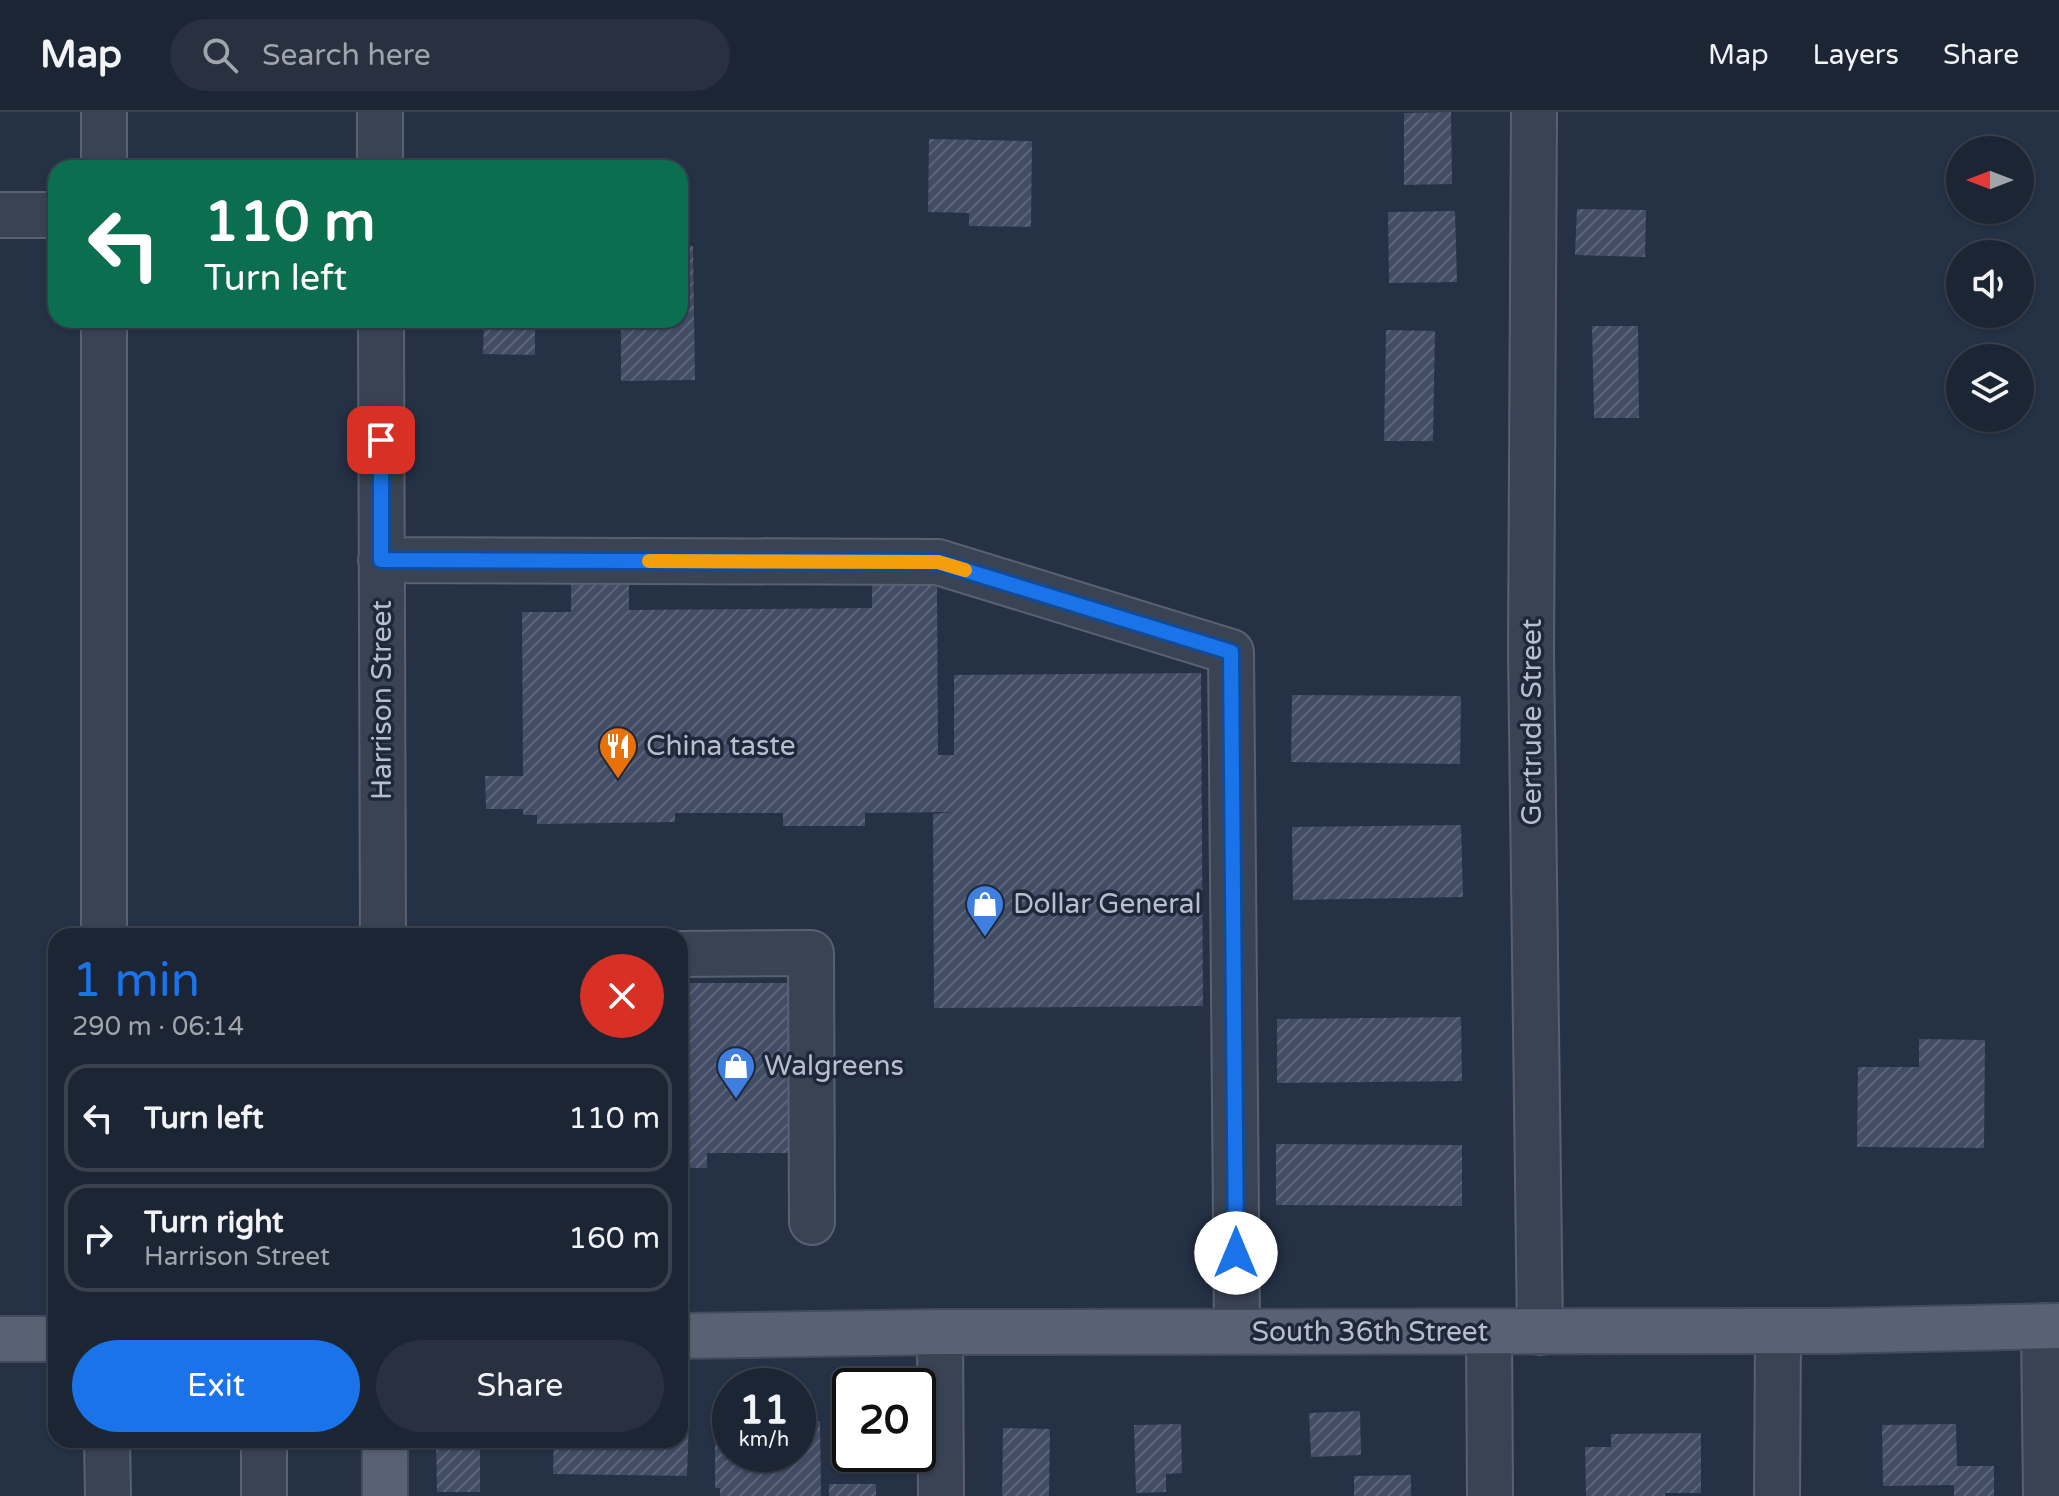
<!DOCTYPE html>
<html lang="en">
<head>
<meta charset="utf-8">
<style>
	body { margin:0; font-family:"Varela Round",sans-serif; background:#293140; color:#f1f3f6; height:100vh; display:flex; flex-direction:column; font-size:30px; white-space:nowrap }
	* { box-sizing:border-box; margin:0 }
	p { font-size:26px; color:#a0a5ac }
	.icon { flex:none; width:44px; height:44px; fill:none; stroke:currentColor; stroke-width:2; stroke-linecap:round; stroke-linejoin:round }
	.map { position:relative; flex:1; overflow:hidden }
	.sheet { position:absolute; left:48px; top:816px; width:640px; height:520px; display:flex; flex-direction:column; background:#1c2534; border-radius:24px; box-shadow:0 2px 6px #0004,0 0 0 2px #3a424f }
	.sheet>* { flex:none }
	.hud { position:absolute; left:48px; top:48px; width:640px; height:168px; border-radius:24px; box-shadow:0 2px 6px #0004,0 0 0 2px #3a424f; background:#0b6e4f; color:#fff; overflow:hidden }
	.needle { width:52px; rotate:270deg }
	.buttons { position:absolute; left:1946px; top:24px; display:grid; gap:16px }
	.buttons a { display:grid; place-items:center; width:88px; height:88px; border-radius:50%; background:#1c2534; box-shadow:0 2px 6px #0004,0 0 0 2px #3a424f; font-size:40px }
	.speed { position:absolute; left:712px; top:1256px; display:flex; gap:16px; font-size:40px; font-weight:700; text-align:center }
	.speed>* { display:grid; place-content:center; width:104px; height:104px; border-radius:50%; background:#1c2534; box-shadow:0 2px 6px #0004,0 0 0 2px #3a424f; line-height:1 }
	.speed small { font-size:20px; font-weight:400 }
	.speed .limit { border:4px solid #111; border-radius:12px; background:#fff; color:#111 }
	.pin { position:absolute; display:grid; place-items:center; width:68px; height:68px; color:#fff; margin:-34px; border-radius:16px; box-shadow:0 4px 12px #0006 }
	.me { position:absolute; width:88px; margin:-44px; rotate:0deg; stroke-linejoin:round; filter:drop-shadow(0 0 6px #0008) }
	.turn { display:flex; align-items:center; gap:28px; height:168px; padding:0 24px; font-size:36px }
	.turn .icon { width:104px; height:104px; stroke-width:2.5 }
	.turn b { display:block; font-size:56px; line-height:68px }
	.round { display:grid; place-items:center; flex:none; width:84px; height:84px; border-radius:42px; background:#293140 }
	.overview { display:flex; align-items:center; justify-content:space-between; height:136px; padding:0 24px }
	h1 { font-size:48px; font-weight:600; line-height:60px; color:#1a73e8 }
	.action { display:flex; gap:16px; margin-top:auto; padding:16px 24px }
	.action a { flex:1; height:92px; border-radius:48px; background:#1a73e8; color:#fff; font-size:32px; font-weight:600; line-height:92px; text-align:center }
	.action a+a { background:#293140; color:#f1f3f6 }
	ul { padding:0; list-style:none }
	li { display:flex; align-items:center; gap:24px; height:108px; margin:0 16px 12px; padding:0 8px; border:4px solid #3a424f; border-radius:24px }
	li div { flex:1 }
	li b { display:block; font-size:30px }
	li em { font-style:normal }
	header { display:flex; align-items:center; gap:48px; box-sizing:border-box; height:112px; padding:0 40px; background:#1c2534; border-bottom:2px solid #3a424f }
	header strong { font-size:38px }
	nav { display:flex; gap:44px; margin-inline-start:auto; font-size:28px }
	.search { width:560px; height:72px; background:#293140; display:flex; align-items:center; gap:20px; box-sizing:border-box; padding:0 28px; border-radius:44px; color:#a0a5ac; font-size:30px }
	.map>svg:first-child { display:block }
	.building { fill:url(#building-hatch) }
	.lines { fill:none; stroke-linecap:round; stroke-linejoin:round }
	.minor-casing { stroke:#586171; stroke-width:48 }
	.major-casing { stroke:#434c5d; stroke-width:48 }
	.minor { stroke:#3a4354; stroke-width:44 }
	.major { stroke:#586274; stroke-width:44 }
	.route-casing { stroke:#114b97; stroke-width:20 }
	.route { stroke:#1a73e8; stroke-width:14 }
	.slow { stroke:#f59e0b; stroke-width:14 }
	.labels { text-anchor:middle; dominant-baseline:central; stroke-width:7; stroke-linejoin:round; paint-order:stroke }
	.street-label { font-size:28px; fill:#b7bece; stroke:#1e283a }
	.poi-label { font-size:28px; fill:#b7bece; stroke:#1e283a; text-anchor:start }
</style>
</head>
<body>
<header>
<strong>Map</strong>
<div class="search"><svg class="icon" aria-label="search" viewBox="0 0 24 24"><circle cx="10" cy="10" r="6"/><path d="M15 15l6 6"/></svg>Search here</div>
<nav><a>Map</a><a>Layers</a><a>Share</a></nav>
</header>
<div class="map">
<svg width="2059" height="1384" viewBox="0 0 2059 1384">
	<defs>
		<pattern id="building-hatch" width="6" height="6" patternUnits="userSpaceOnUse" patternTransform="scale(2)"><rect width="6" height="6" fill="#424d65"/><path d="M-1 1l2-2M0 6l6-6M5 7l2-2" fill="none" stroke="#5b657a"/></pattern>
	</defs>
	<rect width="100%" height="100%" fill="#253145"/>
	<path class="building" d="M1451 0 1452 72 1404 73V1Z
		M929 27 1032 29 1031 115 969 114V101L928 100Z
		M1577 97 1646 98 1645 145 1575 143Z
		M1455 99 1457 170 1389 171 1388 100Z
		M680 134H693L695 268 621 269V208H680Z
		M484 208H535V243L483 242Z
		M1592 214H1638L1639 306H1594Z
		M1386 218 1435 219 1433 329H1384Z
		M629 466V498L872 496V471H937L938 643H954V563L1201 561 1203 894 934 896 933 702 954 700 865 701V714H783V701H675V710L537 712V703H523V697H486L485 664H523L522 500H571V467Z
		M1292 583 1461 584 1460 652 1291 650Z
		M1461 713 1463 785 1293 788 1292 715Z
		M680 871H792V1041H707V1056H680Z
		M1461 905 1462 969 1277 971V907Z
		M1919 927 1985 928 1984 1036 1857 1035 1858 955H1919Z
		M1276 1032 1462 1033V1094L1276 1093Z
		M1360 1299 1361 1343 1311 1345 1309 1301Z
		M680 1308H689L687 1364 553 1362 554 1328H680Z
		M798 1309H820L821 1384H720V1376H715V1314H730V1342H798Z
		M1181 1312 1182 1361 1166 1362V1380L1136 1381 1134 1313Z
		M1956 1312 1957 1354H1994V1384H1954V1373L1883 1374 1882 1313Z
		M1003 1316 1050 1317 1049 1384H1002Z
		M1701 1321V1381H1665V1384H1586L1585 1335H1611V1322Z
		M436 1328H480V1380H437Z
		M1411 1363V1384H1354V1364Z
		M829 1372H876V1384H829Z"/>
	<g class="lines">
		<g class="minor-casing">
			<path id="minor" d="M104 0V56
				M380 0V56
				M1534 0 1531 539 1540 1220
				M0 103H56
				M104 208V824
				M381 208 383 824
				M381 448 938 450 1231 540 1237 1219
				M680 842 811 841 812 1110
				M2044 1214 2046 1384
				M940 1220 941 1384
				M1489 1220 1490 1384
				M107 1328 108 1384
				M264 1328V1384
				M1777 1384 1778 1219"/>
		</g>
		<g class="major-casing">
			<path id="major" d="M680 1224 940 1220 1830 1219 2059 1214
				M0 1227H56
				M385 1328V1384"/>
		</g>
		<use href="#minor" class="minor"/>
		<use href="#major" class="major"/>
	</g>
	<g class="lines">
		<g class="route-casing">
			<path id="route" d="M381 328V448L938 450 1231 540 1236 1141"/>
		</g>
		<use href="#route" class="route"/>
		<path class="slow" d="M649 449 938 450 965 458"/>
	</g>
	<defs>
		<g id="restaurant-pin" transform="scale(2)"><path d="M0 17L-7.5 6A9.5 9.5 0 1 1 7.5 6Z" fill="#e8710a" stroke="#1e283a"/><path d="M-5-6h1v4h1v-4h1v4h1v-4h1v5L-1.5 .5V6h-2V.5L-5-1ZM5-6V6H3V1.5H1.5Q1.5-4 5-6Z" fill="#fff"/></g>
		<g id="shop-pin" transform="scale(2)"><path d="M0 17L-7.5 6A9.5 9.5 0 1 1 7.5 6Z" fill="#3f7fe0" stroke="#1e283a"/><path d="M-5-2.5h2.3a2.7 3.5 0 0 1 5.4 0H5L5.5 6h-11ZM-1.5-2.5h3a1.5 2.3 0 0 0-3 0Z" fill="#fff"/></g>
	</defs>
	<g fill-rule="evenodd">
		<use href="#restaurant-pin" x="618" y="634"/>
		<use href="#shop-pin" x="985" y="792"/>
		<use href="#shop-pin" x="736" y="954"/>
	</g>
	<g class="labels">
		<g class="street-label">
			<text transform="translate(382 588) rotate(-90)">Harrison Street</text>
			<text transform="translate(1532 610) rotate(-90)">Gertrude Street</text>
			<text x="1370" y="1220">South 36th Street</text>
		</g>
		<g class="poi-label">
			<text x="646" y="634">China taste</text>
			<text x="1013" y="792">Dollar General</text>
			<text x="764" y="954">Walgreens</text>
		</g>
	</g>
</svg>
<div class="buttons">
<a><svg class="needle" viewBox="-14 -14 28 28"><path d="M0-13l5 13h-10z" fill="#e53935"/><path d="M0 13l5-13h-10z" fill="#a0a5ac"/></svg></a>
<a><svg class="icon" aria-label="sound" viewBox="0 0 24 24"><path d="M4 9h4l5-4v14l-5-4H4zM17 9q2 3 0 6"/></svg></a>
<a><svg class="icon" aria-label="layers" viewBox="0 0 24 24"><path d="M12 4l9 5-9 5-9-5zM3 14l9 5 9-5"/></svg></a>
</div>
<div class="speed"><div>11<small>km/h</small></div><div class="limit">20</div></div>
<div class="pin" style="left:381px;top:328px;background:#d93025"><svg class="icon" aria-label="arrive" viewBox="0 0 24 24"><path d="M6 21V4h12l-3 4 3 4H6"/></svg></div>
<svg class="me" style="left:1236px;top:1141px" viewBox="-20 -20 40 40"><circle r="19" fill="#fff"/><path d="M0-13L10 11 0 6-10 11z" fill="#1a73e8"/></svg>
<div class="hud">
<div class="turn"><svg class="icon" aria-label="left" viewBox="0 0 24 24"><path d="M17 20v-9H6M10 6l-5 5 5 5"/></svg><div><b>110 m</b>Turn left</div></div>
</div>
<section class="sheet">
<div class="overview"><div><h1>1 min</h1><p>290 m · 06:14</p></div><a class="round" style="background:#d93025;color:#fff"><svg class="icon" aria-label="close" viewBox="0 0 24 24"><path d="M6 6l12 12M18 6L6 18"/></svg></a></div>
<ul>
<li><svg class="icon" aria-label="left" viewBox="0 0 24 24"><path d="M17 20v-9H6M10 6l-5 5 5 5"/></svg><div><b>Turn left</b></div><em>110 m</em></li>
<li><svg class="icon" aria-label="right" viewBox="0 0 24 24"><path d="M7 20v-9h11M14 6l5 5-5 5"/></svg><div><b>Turn right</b><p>Harrison Street</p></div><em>160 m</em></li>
</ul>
<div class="action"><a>Exit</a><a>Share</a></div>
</section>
</div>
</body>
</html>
